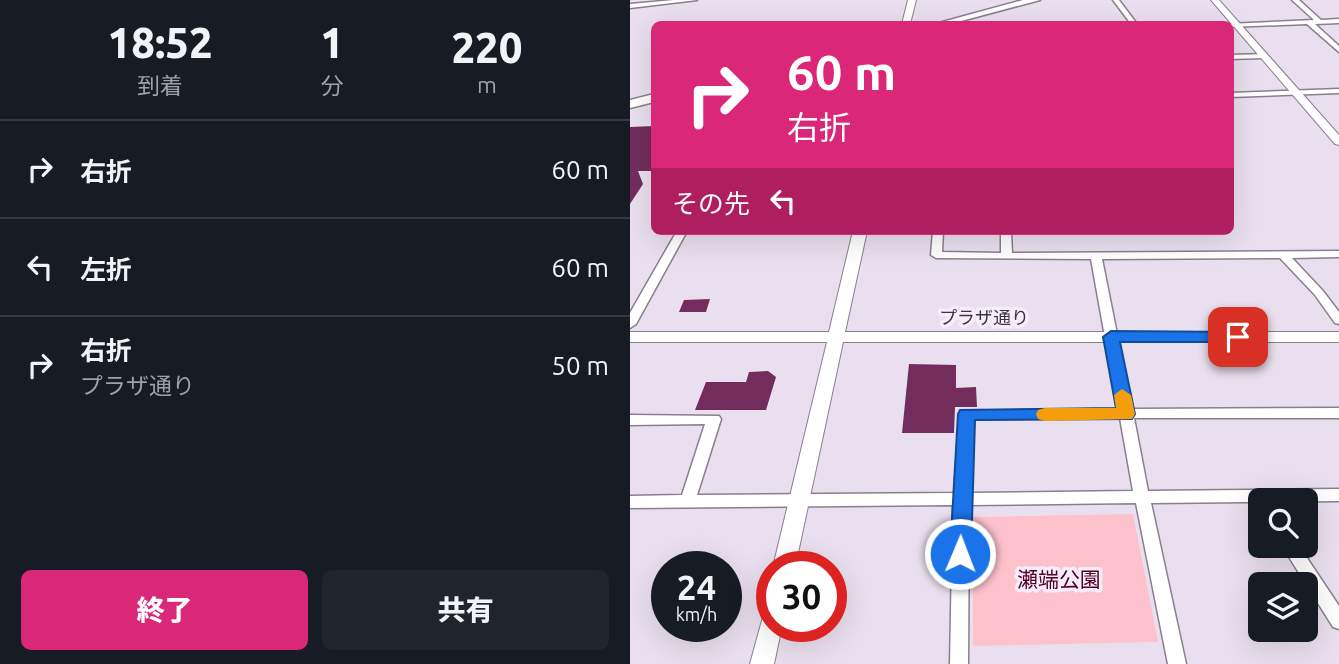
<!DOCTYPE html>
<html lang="ja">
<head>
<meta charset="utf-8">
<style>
	body { margin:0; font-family:Ubuntu,"Noto Sans JP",sans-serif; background:#20242c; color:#f1f3f6; height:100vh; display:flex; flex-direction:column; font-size:26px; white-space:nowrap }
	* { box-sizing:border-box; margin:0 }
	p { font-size:23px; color:#9ea1a6 }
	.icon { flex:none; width:38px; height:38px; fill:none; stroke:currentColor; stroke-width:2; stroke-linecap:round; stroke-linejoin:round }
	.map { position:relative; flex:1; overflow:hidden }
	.panel { display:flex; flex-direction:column; background:#171b24; width:630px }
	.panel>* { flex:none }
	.banner { position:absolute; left:21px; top:21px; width:583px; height:214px; border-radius:10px; box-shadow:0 7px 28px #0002; background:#db2777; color:#fff; overflow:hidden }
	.fabs { position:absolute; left:618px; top:488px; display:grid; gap:14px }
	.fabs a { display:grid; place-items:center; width:70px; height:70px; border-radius:10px; background:#171b24; box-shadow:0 7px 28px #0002; font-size:35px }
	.speed { position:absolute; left:21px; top:551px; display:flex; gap:14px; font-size:35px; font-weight:700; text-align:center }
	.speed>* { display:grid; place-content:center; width:91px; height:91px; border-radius:50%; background:#171b24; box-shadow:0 7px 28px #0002; line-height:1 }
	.speed small { font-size:18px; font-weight:400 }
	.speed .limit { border:10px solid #d22; background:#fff; color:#111 }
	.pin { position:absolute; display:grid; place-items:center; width:60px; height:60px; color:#fff; margin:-30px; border-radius:14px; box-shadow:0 4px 10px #0006 }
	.me { position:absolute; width:77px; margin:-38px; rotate:1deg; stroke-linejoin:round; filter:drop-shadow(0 0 5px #0008) }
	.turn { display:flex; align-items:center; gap:24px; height:147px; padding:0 21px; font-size:32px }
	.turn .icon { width:91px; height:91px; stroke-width:2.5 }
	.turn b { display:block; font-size:49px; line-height:60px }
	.then { display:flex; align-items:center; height:66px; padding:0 21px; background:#0003; gap:14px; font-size:26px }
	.eta { display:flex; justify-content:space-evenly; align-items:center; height:119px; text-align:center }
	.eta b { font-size:42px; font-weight:800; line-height:49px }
	.button { display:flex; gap:14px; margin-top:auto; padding:14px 21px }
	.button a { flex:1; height:80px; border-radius:10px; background:#db2777; color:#fff; font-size:28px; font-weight:800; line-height:80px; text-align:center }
	.button a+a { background:#20242c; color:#f1f3f6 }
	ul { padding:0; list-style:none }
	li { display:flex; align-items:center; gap:21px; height:98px; padding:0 21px; border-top:2px solid #363941 }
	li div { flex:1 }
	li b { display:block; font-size:26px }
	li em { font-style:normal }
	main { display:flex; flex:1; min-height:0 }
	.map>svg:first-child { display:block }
	.green { fill:#fec2cd }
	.building { fill:#722d5c }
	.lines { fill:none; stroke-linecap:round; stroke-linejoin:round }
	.minor-casing { stroke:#897f8d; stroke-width:3 }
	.tertiary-casing { stroke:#897f8d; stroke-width:2 }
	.primary-casing { stroke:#897f8d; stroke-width:3 }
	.minor { fill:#fff; fill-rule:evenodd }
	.tertiary { fill:#fff; fill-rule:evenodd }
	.primary { fill:#fff; fill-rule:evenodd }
	.route { fill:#1a73e8; stroke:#114b97; stroke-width:2 }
	.slow { fill:#f59e0b }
	.labels { text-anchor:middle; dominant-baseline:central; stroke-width:7; stroke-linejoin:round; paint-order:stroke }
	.street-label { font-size:18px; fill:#3b363c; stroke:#f7ecfb }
	.near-park-label { font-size:21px; fill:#530021; stroke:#f7ecfb }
</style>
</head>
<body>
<main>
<section class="panel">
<div class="eta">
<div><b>18:52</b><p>到着</p></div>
<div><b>1</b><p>分</p></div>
<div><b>220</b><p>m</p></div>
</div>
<ul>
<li><svg class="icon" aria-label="right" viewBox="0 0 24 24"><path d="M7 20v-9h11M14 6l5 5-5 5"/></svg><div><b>右折</b></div><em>60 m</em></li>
<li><svg class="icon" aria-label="left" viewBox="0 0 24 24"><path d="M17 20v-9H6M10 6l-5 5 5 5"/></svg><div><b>左折</b></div><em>60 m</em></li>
<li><svg class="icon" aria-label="right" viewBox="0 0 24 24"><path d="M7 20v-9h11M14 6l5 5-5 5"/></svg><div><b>右折</b><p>プラザ通り</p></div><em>50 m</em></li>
</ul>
<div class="button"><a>終了</a><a>共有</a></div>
</section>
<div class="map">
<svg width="709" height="664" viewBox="0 0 709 664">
	<rect width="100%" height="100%" fill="#eadfee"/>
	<path class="green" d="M503 514 528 642 343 646V517Z"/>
	<path class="building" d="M24 126V171H8L13 184 0 204V127Z
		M80 299 76 312H49L54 300Z
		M279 364 326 365V388L346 387 347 407H325L324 433H272Z
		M138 371 146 377 136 410H65L76 382H116L119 372Z"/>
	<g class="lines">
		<g class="minor-casing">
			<path id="minor" d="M44 0H67L0 8V4Z
				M483 0H489L507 24H501Z
				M662 0H669L691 20 709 19V23L685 24 709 46V52L677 24 600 27V24H597L684 20Z
				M636 54V58H633L600 59V55Z
				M709 89V93L600 97V93Z
				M47 231H57L6 324 0 328V313Z
				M303 231H313L312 252 371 253V231H381L382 253 709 251V257L662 258 693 291 709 312V324L705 323 685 295 650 258 472 259 502 409 709 408V418H504L518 491 709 489V501L521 503 556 664H538L506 503 339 505 338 664H320L323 505 0 508V496L52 495 75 424 0 425V415L89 416 91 419 67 495 324 493 330 414 332 411 488 409 461 259 306 258 301 255ZM490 418 503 491 339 493 344 419Z
				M652 546H669L709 606V629L703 627Z"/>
		</g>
		<g class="tertiary-casing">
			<path id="tertiary" d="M278 0H286L280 24H272Z
				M581 0H589L709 135V145L705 144Z
				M223 231H237L215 332H709V342H213L165 567H143L197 342H0V332H199Z
				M142 610V626H152L144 664H120L134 613Z"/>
		</g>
		<g class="primary-casing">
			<path id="primary" d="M393 0H410L320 24H305Z
				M24 94V102L0 108V100Z"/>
		</g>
		<use href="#minor" class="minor"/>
		<use href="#tertiary" class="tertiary"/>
		<use href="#primary" class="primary"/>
	</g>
	<path class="route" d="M481 331 608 332 616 337 608 342H490L505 414 502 419 345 420 341 554 338 560 330 563 323 560 320 554 328 414 330 410 486 408 473 337Z"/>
	<path class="slow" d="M492 389 501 395 505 414 502 419 415 421 408 419 406 414 408 410 415 408H486L484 395Z"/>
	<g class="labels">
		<g class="street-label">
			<text x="354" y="317">プラザ通り</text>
		</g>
		<g class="near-park-label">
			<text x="429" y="579">瀬端公園</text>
		</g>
	</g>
</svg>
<div class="fabs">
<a><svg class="icon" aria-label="search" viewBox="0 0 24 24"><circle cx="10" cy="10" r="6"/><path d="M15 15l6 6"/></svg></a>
<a><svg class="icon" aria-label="layers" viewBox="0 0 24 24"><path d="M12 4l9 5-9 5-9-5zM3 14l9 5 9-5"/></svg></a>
</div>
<div class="speed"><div>24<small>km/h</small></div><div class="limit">30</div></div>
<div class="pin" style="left:608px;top:337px;background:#d93025"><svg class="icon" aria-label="arrive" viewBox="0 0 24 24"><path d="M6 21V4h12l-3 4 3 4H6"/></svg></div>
<svg class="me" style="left:330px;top:554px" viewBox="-20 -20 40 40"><circle r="17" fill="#1a73e8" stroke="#fff" stroke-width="3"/><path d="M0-11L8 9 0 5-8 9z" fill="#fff"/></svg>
<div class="banner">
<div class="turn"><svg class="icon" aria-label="right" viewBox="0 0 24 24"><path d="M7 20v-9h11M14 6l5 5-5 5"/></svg><div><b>60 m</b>右折</div></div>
<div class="then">その先<svg class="icon" aria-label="left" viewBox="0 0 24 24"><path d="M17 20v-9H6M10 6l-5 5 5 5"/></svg></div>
</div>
</div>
</main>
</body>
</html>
